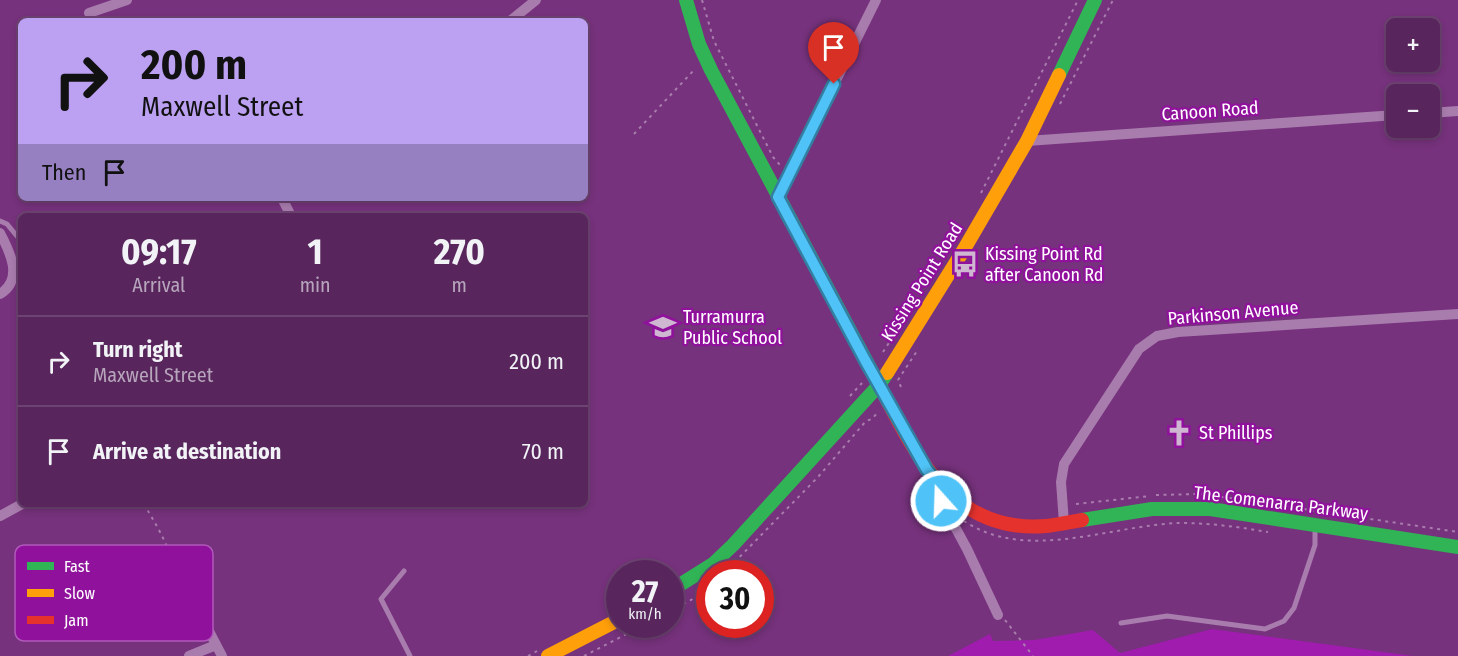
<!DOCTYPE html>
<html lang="en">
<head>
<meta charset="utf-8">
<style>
	body { margin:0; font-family:"Fira Sans Condensed",sans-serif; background:#5e2e63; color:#f1f3f6; height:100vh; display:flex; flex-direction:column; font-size:22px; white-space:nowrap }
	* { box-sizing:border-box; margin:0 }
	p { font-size:20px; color:#b7a5bc }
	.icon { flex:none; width:33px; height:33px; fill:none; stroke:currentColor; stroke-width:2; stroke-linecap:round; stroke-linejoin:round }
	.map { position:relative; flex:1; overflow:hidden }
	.side { position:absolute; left:18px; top:213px; width:570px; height:294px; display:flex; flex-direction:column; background:#58265d; border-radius:9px; box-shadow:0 3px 9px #0003,0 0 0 2px #6d4372 }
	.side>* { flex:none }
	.banner { position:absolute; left:18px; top:18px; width:570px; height:183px; border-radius:9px; box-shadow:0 3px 9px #0003,0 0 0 2px #6d4372; background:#bca0f2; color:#111; overflow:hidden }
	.controls { position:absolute; left:1386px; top:18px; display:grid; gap:12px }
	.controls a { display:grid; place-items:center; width:54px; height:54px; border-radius:9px; background:#58265d; box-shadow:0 3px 9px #0003,0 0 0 2px #6d4372; font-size:30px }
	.speed { position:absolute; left:606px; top:560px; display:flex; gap:12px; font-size:30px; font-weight:700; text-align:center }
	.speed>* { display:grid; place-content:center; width:78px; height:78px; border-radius:50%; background:#58265d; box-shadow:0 3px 9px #0003,0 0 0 2px #6d4372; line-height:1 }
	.speed small { font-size:15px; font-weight:400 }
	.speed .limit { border:9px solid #d22; background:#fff; color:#111 }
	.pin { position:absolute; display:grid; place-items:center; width:51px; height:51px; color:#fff; margin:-62px -26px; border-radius:50% 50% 50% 0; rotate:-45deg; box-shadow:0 0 6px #0007 }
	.pin .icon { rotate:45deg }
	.me { position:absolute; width:66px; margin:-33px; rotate:340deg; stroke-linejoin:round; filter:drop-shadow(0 0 4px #0008) }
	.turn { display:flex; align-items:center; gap:21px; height:126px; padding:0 24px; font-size:27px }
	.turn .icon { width:78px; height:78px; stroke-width:2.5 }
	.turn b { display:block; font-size:42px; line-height:51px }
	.then { display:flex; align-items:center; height:57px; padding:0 24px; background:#0003; gap:12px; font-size:22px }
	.eta { display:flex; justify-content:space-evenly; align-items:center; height:102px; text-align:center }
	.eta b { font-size:36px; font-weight:700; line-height:42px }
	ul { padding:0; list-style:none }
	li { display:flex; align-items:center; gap:18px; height:90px; padding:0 24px; border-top:2px solid #6d4372 }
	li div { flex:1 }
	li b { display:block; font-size:22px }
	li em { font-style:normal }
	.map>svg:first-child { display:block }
	.green { fill:#a01cae }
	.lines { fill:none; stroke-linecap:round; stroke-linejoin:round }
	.path { stroke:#a97cae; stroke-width:2; stroke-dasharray:3 4.5; stroke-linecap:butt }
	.lane { stroke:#a97cae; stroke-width:5 }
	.street { stroke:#a97cae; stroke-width:10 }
	.fast { stroke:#30b455; stroke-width:14 }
	.slow { stroke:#ff9f0a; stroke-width:14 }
	.jam { stroke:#e5322d; stroke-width:14 }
	.route-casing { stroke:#337fa1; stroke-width:15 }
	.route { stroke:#4fc3f7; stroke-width:10 }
	.labels { text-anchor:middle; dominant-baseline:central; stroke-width:4.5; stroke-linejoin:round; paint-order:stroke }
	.street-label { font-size:18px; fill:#fff; stroke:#90129c }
	.poi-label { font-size:18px; fill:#fff; stroke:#90129c; text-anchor:start }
	.key { fill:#90129c; stroke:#b159ba; stroke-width:1.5 }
	.key-label { font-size:16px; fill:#fff }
</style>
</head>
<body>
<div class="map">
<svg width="1458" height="656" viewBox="0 0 1458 656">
	<rect width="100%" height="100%" fill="#76327c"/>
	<path class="green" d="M1212 629 1413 656H948L990 634 993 641 1034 640 1093 630 1120 653Z"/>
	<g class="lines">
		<path class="path" d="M702 0 714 41 773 157 780 165
			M1060 104 1113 0
			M634 134 694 70
			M981 193 1078 0
			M883 352 903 321
			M901 387 898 380 917 351
			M850 396 862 383
			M1156 495 1197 494 1210 495
			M1222 497 1458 532
			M144 504C152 518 161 532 167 547 173 562 160 564 179 581
			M1076 504 1150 496
			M964 521C1027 563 1110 525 1180 523 1210 523 1239 527 1268 532
			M724 573 818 477 866 421 872 419 879 411
			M670 611 691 600 710 586
			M1005 620 1033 656
			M528 656 537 651
			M584 656 646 624"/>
		<path class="lane" d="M0 221 7 224 21 241
			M404 571 381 599 410 656
			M1121 623 1167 616 1265 629 1284 621 1294 608 1315 545V526"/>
		<path class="street" d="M89 13 127 0
			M510 21 536 0
			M1430 113 1458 111
			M1027 141 1396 115
			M778 197 876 0
			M282 198 291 216
			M0 233C10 252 24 279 0 294
			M944 490 941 501 967 549 998 615
			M0 516 22 504
			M1064 523 1061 482 1064 464 1139 349 1157 336 1178 332 1458 314
			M186 587 222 656
			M189 656 216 645"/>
		<path class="fast" d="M686 0 699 44 711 70 877 381
			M1059 75 1095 0
			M1082 520 1152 509H1210L1458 547
			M670 591 713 564 733 545 879 385 887 373"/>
		<path class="slow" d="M887 373 963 251 1027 141 1059 75
			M548 656 620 619"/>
		<path class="jam" d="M877 381C914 452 950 534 1046 526 1058 525 1070 522 1082 520"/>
	</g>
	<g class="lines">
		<g class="route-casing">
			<path id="route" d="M834 84 778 197 865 360 927 470 944 490 941 501"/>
		</g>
		<use href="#route" class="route"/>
	</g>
	<defs>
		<g id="bus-bare" transform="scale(2.07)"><path d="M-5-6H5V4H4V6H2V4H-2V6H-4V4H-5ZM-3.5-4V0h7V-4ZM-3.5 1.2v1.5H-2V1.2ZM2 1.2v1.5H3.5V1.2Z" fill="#cfb7d1" stroke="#90129c" stroke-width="2.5" paint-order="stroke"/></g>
		<g id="school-bare" transform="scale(2.07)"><path d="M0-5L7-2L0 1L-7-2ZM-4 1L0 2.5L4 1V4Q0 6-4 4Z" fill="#cfb7d1" stroke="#90129c" stroke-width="2.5" paint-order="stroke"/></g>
		<g id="church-bare" transform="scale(2.07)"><path d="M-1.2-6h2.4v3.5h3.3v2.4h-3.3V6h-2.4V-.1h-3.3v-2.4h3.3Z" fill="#cfb7d1" stroke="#90129c" stroke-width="2.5" paint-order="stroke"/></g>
	</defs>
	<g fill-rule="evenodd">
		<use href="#bus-bare" x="965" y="264"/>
		<use href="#school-bare" x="663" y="327"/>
		<use href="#church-bare" x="1179" y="433"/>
	</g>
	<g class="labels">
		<g class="street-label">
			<text transform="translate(1210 111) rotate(-4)">Canoon Road</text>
			<text transform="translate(922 282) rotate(-58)">Kissing Point Road</text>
			<text transform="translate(1233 313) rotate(-5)">Parkinson Avenue</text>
			<text transform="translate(1281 503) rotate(7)">The Comenarra Parkway</text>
		</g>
		<g class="poi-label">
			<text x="985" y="254">Kissing Point Rd<tspan x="985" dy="21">after Canoon Rd</tspan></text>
			<text x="683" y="317">Turramurra<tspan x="683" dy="21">Public School</tspan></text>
			<text x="1199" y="433">St Phillips</text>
		</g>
	</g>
	<rect x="15" y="545" width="198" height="96" rx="9" class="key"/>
	<rect x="27" y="562" width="27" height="8" fill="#30b455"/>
	<rect x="27" y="589" width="27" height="8" fill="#ff9f0a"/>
	<rect x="27" y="616" width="27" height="8" fill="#e5322d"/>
	<g class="key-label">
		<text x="64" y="572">Fast</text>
		<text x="64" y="599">Slow</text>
		<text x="64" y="626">Jam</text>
	</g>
</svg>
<div class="controls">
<a>+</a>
<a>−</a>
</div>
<div class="speed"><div>27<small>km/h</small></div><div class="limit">30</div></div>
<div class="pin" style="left:834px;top:84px;background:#d93025"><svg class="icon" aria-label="arrive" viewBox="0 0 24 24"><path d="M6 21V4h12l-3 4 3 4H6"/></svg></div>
<svg class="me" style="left:941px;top:501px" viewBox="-20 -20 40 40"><circle r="17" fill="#4fc3f7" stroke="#fff" stroke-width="3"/><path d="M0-11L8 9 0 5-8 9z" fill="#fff"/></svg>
<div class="banner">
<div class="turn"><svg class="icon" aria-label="right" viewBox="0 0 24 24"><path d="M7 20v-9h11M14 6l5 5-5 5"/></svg><div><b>200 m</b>Maxwell Street</div></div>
<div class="then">Then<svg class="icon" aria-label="arrive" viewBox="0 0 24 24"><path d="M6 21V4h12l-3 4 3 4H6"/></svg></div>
</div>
<section class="side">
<div class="eta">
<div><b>09:17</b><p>Arrival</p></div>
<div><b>1</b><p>min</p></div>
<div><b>270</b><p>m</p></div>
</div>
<ul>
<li><svg class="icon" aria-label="right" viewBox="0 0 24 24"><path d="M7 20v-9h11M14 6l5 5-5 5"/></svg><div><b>Turn right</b><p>Maxwell Street</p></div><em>200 m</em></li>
<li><svg class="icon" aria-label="arrive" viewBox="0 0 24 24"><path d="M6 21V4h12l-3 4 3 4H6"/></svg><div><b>Arrive at destination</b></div><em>70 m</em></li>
</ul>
</section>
</div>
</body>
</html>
